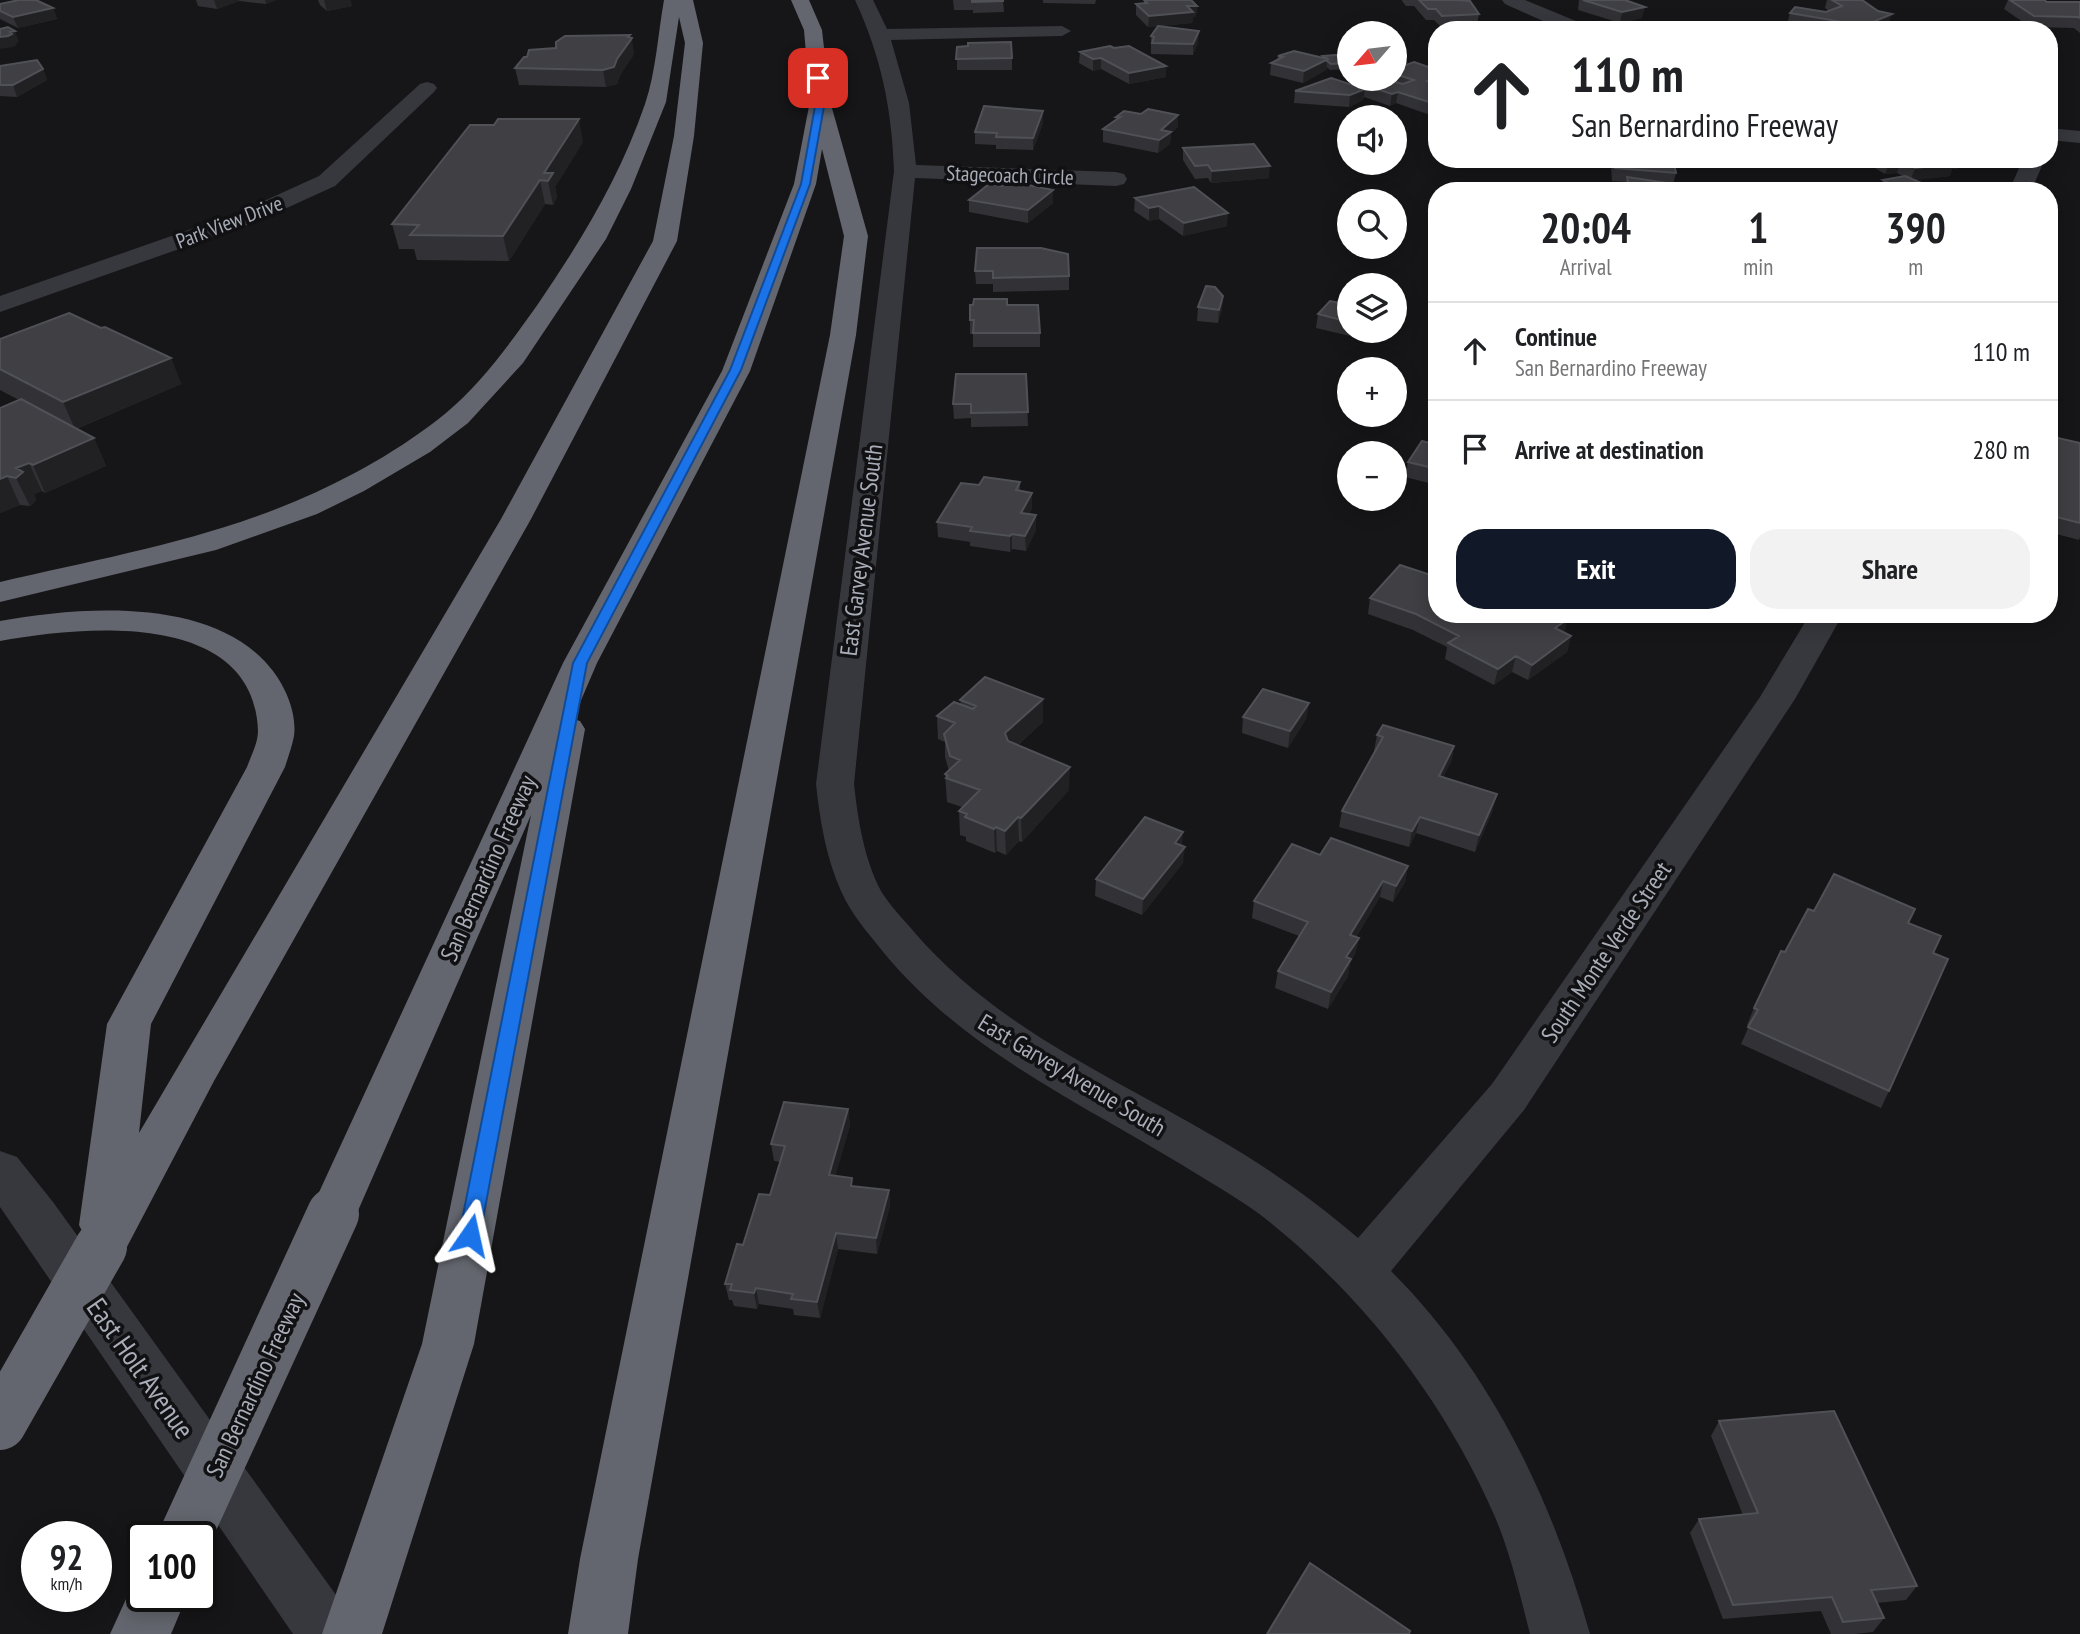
<!DOCTYPE html>
<html lang="en">
<head>
<meta charset="utf-8">
<style>
	body { margin:0; font-family:"PT Sans Narrow",sans-serif; background:#f2f2f2; color:#202124; height:100vh; display:flex; flex-direction:column; font-size:26px; white-space:nowrap }
	* { box-sizing:border-box; margin:0 }
	p { font-size:23px; color:#757577 }
	.icon { flex:none; width:38px; height:38px; fill:none; stroke:currentColor; stroke-width:2; stroke-linecap:round; stroke-linejoin:round }
	.map { position:relative; flex:1; overflow:hidden }
	.panel { position:absolute; left:1428px; top:182px; width:630px; height:441px; display:flex; flex-direction:column; background:#fff; border-radius:28px; box-shadow:0 4px 18px #0003 }
	.panel>* { flex:none }
	.top-card { position:absolute; left:1428px; top:21px; width:630px; height:147px; border-radius:28px; box-shadow:0 4px 18px #0003; background:#fff; color:#202124; overflow:hidden }
	.needle { width:46px; rotate:242deg }
	.fabs { position:absolute; left:1337px; top:21px; display:grid; gap:14px }
	.fabs a { display:grid; place-items:center; width:70px; height:70px; border-radius:50%; background:#fff; box-shadow:0 4px 18px #0003; font-size:35px }
	.speed { position:absolute; left:21px; top:1521px; display:flex; gap:14px; font-size:35px; font-weight:700; text-align:center }
	.speed>* { display:grid; place-content:center; width:91px; height:91px; border-radius:50%; background:#fff; box-shadow:0 4px 18px #0003; line-height:1 }
	.speed small { font-size:18px; font-weight:400 }
	.speed .limit { border:4px solid #111; border-radius:10px; background:#fff; color:#111 }
	.pin { position:absolute; display:grid; place-items:center; width:60px; height:60px; color:#fff; margin:-30px; border-radius:14px; box-shadow:0 4px 10px #0006 }
	.me { position:absolute; width:77px; margin:-38px; rotate:11deg; stroke-linejoin:round; filter:drop-shadow(0 0 5px #0008) }
	.turn { display:flex; align-items:center; gap:24px; height:147px; padding:0 28px; font-size:32px }
	.turn .icon { width:91px; height:91px; stroke-width:2.5 }
	.turn b { display:block; font-size:49px; line-height:60px }
	.eta { display:flex; justify-content:space-evenly; align-items:center; height:119px; text-align:center }
	.eta b { font-size:42px; font-weight:700; line-height:49px }
	.primary-button { display:flex; gap:14px; margin-top:auto; padding:14px 28px }
	.primary-button a { flex:1; height:80px; border-radius:28px; background:#111827; color:#fff; font-size:28px; font-weight:700; line-height:80px; text-align:center }
	.primary-button a+a { background:#f2f2f2; color:#202124 }
	ul { padding:0; list-style:none }
	li { display:flex; align-items:center; gap:21px; height:98px; padding:0 28px; border-top:2px solid #e0e0e0 }
	li div { flex:1 }
	li b { display:block; font-size:26px }
	li em { font-style:normal }
	.map>svg:first-child { display:block }
	.lines { fill:none; stroke-linecap:round; stroke-linejoin:round }
	.minor { fill:#37383d; fill-rule:evenodd }
	.highway { fill:#63666e; fill-rule:evenodd }
	.highway-bridge { stroke:#63666e; stroke-width:52 }
	.wall { fill:#323236 }
	.shaded-wall { fill:#212124 }
	.building { fill:#3f3f44; stroke:#4f5156; stroke-width:2 }
	.route { fill:#1a73e8; stroke:#114b97; stroke-width:2 }
	.labels { text-anchor:middle; dominant-baseline:central; stroke-width:7; stroke-linejoin:round; paint-order:stroke }
	.far-street-label { font-size:21px; fill:#a8adb8; stroke:#111113 }
	.street-label { font-size:24px; fill:#a8adb8; stroke:#111113 }
	.near-street-label { font-size:28px; fill:#a8adb8; stroke:#111113 }
</style>
</head>
<body>
<div class="map">
<svg width="2080" height="1634" viewBox="0 0 2080 1634">
	<rect width="100%" height="100%" fill="#161618"/>
	<g class="lines">
		<path class="minor" d="M855 0H873L887 29 1062 26 1071 31 1062 36 891 40 909 103 916 165 1116 172 1124 174 1127 179 1124 184 1116 186 915 178 854 784C858 820 864 859 881 891 890 906 904 920 915 933 998 1029 1113 1077 1220 1140 1271 1170 1314 1200 1358 1238L1492 1084 1760 697 1810 614H1843L1795 699 1524 1110 1391 1271C1491 1371 1552 1499 1590 1634H1530C1520 1595 1511 1555 1495 1517 1446 1404 1368 1302 1272 1224 1252 1207 1228 1193 1205 1179 1093 1108 970 1057 884 953 868 933 851 914 841 891 826 857 820 821 816 784L894 171C892 109 881 56 855 0Z
			M1502 0H1525L1588 26 1591 30H1563L1505 4Z
			M427 82 434 84 437 88 434 92 335 186 256 222 0 312V296L240 212 319 176 420 84Z
			M2049 128 2080 131V143L2049 140Z
			M2023 159H2045L2031 191H2009Z
			M0 1151 17 1157 53 1202 349 1613 358 1634H293L0 1207Z"/>
		<path class="highway" d="M664 0H693L703 43 694 136 677 241 531 519 214 1081 119 1262 101 1268 83 1262 76 1247 83 1233 79 1225 107 1024 247 767C251 756 258 743 258 731 254 609 83 626 0 641V621C83 606 216 596 273 671 286 688 297 714 294 736 292 747 288 757 285 767L151 1024 139 1133 501 519 653 241 674 136 685 43 679 17 666 102 631 189 606 239 523 363 468 423 430 452 364 491 317 514 216 550 0 602V582C99 559 202 541 296 501 348 479 402 449 446 413 482 383 511 342 538 304 581 241 620 177 645 104 656 72 658 33 664 0Z
			M791 0H809L822 30 830 101 868 236 856 335 638 1559 628 1634H568L580 1559 830 335 844 236 822 149 816 184 750 371 597 663 573 719 580 721 585 729 474 1344 382 1634H322L422 1344 531 815 350 1229 333 1235 316 1229 309 1214 563 663 722 371 794 184 810 101 804 30Z
			M142 1573V1596H187L171 1634H110L137 1575Z"/>
		<path class="highway-bridge" d="M0 1424 101 1247
			M185 1536 333 1214"/>
	</g>
	<path class="wall" d="M196 0H276L266 4 239 1 217 9 198 6Z
		M318 0H350L352 6 327 11 320 5Z
		M953 0H1003L1004 12 973 13V10H954Z
		M1043 0H1096L1095 4 1043 3Z
		M1144 0 1197 6 1196 16 1193 17 1192 23 1159 26 1198 42 1193 55 1151 54V36L1157 26 1148 27 1136 15V4H1144Z
		M1402 0H1458L1479 14 1477 25 1441 27 1434 20H1426L1414 6H1406L1402 1Z
		M1579 0H1626L1642 18 1620 23 1578 10Z
		M1827 0H1862L1888 25 1881 28 1880 30H1822L1787 24 1790 13 1826 12 1829 11 1825 8Z
		M2008 0H2044L2047 2H2080V33L2074 28 2030 27 2004 9Z
		M0 4 53 8 57 19 18 28 0 19Z
		M630 38 634 54 620 75 617 84 606 87 519 85 515 68 527 57 556 48Z
		M968 46 1012 58V70H957V47Z
		M1080 52 1166 77 1129 84 1101 69 1093 71 1079 63Z
		M1278 56 1322 58 1323 56H1349V69L1330 70 1327 67 1326 70 1303 83 1270 75 1271 63 1277 60Z
		M0 66 43 69 47 80 17 97 0 96Z
		M1395 69 1437 70V121L1433 120V118L1430 117V115L1396 103 1390 106 1364 97 1363 100 1349 107 1294 103 1295 91 1365 89V85L1383 79H1395Z
		M1043 111V123L1033 150 996 149V145L975 144V132Z
		M1141 114 1178 115V127L1171 133 1170 144 1158 153 1103 142V129L1116 120V117Z
		M583 142 555 187 557 197 553 205 545 204 509 261 417 260 414 249H399L392 224Z
		M1183 148 1269 178 1211 183 1208 178 1195 179 1183 160Z
		M1612 159H1673L1676 173 1673 184 1674 191H1625L1626 182 1612 181 1611 166Z
		M1871 159H1970L1967 167 1952 169 1950 176 1914 180 1940 191H1879L1883 180 1904 177 1897 173 1885 174 1875 168 1877 163Z
		M1053 190V203L1028 223 969 212V200Z
		M1135 198 1227 226 1183 236 1159 219 1149 221 1134 211Z
		M1041 248 1069 276V290L993 292V284H976L975 271Z
		M1223 296 1222 309 1218 323 1197 321 1198 307Z
		M1007 305 1040 333V347H973V334H970V320Z
		M1349 305V331H1355L1350 336 1316 328 1318 314Z
		M101 328 171 358 181 384 76 429 94 438 106 466 45 493 42 491 34 494 36 500 30 506 20 505 0 513 19 400 0 390V339Z
		M1026 374 1028 426 971 427V418L954 419 953 404Z
		M2049 436 2080 443V537L2079 540 2049 532Z
		M1437 445V485L1405 477 1408 462Z
		M1020 482V491L1032 508 1029 514 1036 515V530L1026 551 1012 549 1010 552 970 546V542L938 537 937 522 979 485Z
		M1370 598 1437 614 1564 633 1571 636 1567 652 1528 680 1512 672 1494 685 1445 659 1447 647 1413 630 1368 614Z
		M960 700 1043 722 1018 745 1069 790 1022 842 1019 841 1006 855 997 851 995 853 966 841V837L960 835 959 811 962 807 947 802 945 774 949 771 945 757V742L938 739 937 716 961 704Z
		M1309 703 1306 719 1288 748 1242 733 1243 717Z
		M1377 735 1454 746 1451 762 1443 777 1493 810 1475 852 1416 833 1409 847 1339 827 1342 811 1375 751H1374Z
		M1182 846 1183 863 1142 915 1095 896 1096 879Z
		M1320 855 1408 866 1405 882 1393 902 1380 897 1356 937 1359 938 1355 954 1350 963 1348 976 1328 1009 1275 988 1278 971 1299 936 1252 918 1254 901Z
		M1814 911 1908 923 1933 953 1889 1091 1881 1108 1741 1044 1749 1026 1747 1025 1754 1008 1785 952Z
		M848 1109 850 1125 835 1176 853 1186 889 1190 890 1206 877 1254 838 1249 820 1318 794 1315 793 1309 759 1304 757 1309 734 1306 732 1300H729L725 1284 743 1245 770 1195 781 1162 774 1161 771 1144Z
		M1719 1421 1917 1586 1906 1600 1877 1603 1884 1618 1873 1632 1855 1634H1831L1821 1611 1723 1619 1690 1533 1699 1519 1743 1515 1711 1436Z"/>
	<path class="shaded-wall" d="M214 0H239V1L217 9Z
		M265 0H276L266 4Z
		M324 0H350L352 6 327 11Z
		M1187 6H1197L1196 16 1193 17 1192 23 1148 27 1149 16Z
		M1645 7 1642 18 1620 23 1622 12Z
		M53 8 57 19 18 28 13 17Z
		M1892 14 1888 25 1881 28 1880 30H1872L1875 21Z
		M15 31 19 42 16 43 17 45 13 47 0 49V37Z
		M1199 31 1198 42 1193 55V44Z
		M630 35V40L632 38 634 54 620 75 617 84 606 87 603 70 617 59Z
		M1101 58V69L1093 71V59Z
		M1328 59 1326 70 1303 83 1304 71Z
		M1166 66V77L1129 84V73Z
		M43 69 47 80 17 97 13 85Z
		M1437 77V88L1427 81Z
		M1365 89 1363 100 1349 107 1350 95Z
		M1398 92 1396 103 1390 106 1392 94Z
		M1043 111V123L1033 150V138Z
		M1178 115V127L1171 133 1170 144 1158 153 1161 130Z
		M579 119 583 142 555 187 557 197 553 205 548 181 544 173Z
		M1942 159H1970L1967 167 1952 169 1950 176 1910 181 1915 168Z
		M1901 160 1897 173 1885 174 1890 161Z
		M1270 166 1269 178 1211 183 1212 171Z
		M540 180 545 204 509 261 503 236Z
		M1053 190V203L1028 223V210Z
		M1159 206V219L1149 221V208Z
		M1228 213 1227 226 1183 236 1184 223Z
		M1223 296 1222 309 1218 323 1219 310Z
		M171 358 181 384 75 429 63 402Z
		M94 438 106 466 45 493 33 465Z
		M29 463 42 491 34 494 36 500 30 506 16 478V468Z
		M7 476 20 505 0 513V479Z
		M1032 493V508L1021 528V513Z
		M1036 515V530L1026 551 1025 536Z
		M1012 534V549L1010 552V536Z
		M1568 619 1564 634 1555 628Z
		M1571 636 1567 652 1528 680 1532 665Z
		M1516 656 1512 672 1494 685 1498 669Z
		M1043 699V722L1005 756V733Z
		M1309 703 1306 719 1288 748 1290 731Z
		M1454 746 1451 762 1436 792 1439 776Z
		M1070 767 1069 790 1022 842 1021 818Z
		M1497 794 1493 810 1475 852 1479 835Z
		M1018 817 1019 841 1006 855 1005 831Z
		M1420 817 1416 833 1409 847 1412 831Z
		M996 827 997 851 995 853 994 829Z
		M1183 832 1182 849 1175 843Z
		M1185 847 1183 863 1142 915 1143 899Z
		M1408 866 1405 882 1393 902 1396 886Z
		M1383 881 1380 897 1347 951 1350 935Z
		M1359 938 1355 954 1350 963 1348 976 1328 1009 1331 992 1346 957Z
		M848 1109 850 1125 831 1192 829 1175Z
		M889 1190 890 1206 877 1254 876 1238Z
		M836 1233 838 1249 820 1318 817 1302Z
		M756 1288 759 1304 757 1309 754 1293Z"/>
	<path class="building" d="M19 0H36L53 8 13 17 0 11V4Z
		M972 0H1003V1L972 2Z
		M1144 0H1191L1197 6H1187L1193 12 1149 16 1136 4 1147 3Z
		M1419 0H1458L1470 1 1479 14 1442 16 1436 9H1428Z
		M1583 0H1625L1645 7 1622 12Z
		M1832 0H1862L1878 11 1892 14 1875 21 1883 23 1872 27 1790 13 1795 7 1826 12 1842 6Z
		M2010 0H2044L2047 2H2080V18L2078 17 2034 16Z
		M1158 26 1199 31 1193 44 1152 43 1154 37 1151 36Z
		M8 27 15 31 10 32 12 34 8 36 0 37V29Z
		M630 35 628 37 632 38 617 59 614 67 603 70 515 68 524 57H527L529 50 556 48V42L565 36Z
		M1011 42 1012 58 956 59 957 47 968 46V43Z
		M1110 46 1114 48 1129 46 1166 66 1129 73 1101 58 1093 59 1080 52Z
		M1294 51 1328 59 1304 71 1271 63 1283 57 1278 56Z
		M1348 54 1349 56V63L1331 64 1327 61 1328 59 1323 56Z
		M37 60 43 69 13 85H0V66Z
		M1414 62 1437 70V77L1427 81 1437 84V107L1431 105 1435 104 1398 92 1392 94 1365 85 1383 79 1403 84 1414 80 1395 74V69Z
		M1331 78 1365 89 1350 95 1295 91Z
		M984 106 1043 111 1033 138 996 137 997 133 975 132Z
		M1148 109 1178 115 1161 130 1171 132 1159 140 1103 129 1120 117H1116L1124 111 1141 114Z
		M498 119H579L544 173H553L548 181 540 180 503 236 410 235 419 225 392 224 470 125H494Z
		M1254 144 1270 166 1212 171 1208 165 1195 166 1183 148Z
		M1614 159H1673L1676 173 1615 168Z
		M1886 159H1946L1954 164 1915 168 1901 160 1890 161Z
		M1905 176 1940 191H1904L1883 180Z
		M1627 177 1673 184 1674 191H1630Z
		M1008 181 1053 190 1028 210 969 200 989 184 1002 186Z
		M1194 187 1228 213 1184 223 1159 206 1149 208 1135 198Z
		M977 248H1041L1068 254 1069 276 993 278V271H975Z
		M1206 286 1215 287 1223 296 1219 310 1198 307Z
		M974 299H1007V305H1038L1040 333H973L974 320H970V305H973Z
		M1330 301 1349 305V322L1318 314Z
		M69 313 101 328 105 327 171 358 63 402 0 369V339Z
		M956 374H1026L1028 412 971 413V404H953Z
		M21 399 94 438 33 465 29 463 16 468 23 472 16 478 7 476 0 479V408Z
		M2049 436 2080 443V523L2049 515Z
		M1422 441 1437 445V469L1408 462Z
		M984 477 1020 482 1016 490 1032 493 1021 513 1036 515 1025 536 1012 534 1010 536 970 531 972 527 937 522 961 483 979 485Z
		M1400 565 1437 577V614H1559L1568 619 1555 628 1571 636 1532 665 1516 656 1498 669 1448 643 1459 636 1416 614 1370 598Z
		M985 677 1043 699 1005 733 1008 741 1070 767 1021 818 1018 817 1005 831 996 827 994 829 965 817 967 814 959 811 980 790 946 778 948 776 945 774 960 760 950 756 944 734 955 723 937 716 954 702 973 709 976 706 960 700Z
		M1263 689 1309 703 1290 731 1243 717Z
		M1383 725 1454 746 1439 776 1497 794 1479 835 1420 817 1412 831 1342 811 1383 737 1377 735Z
		M1145 817 1183 832 1175 843 1185 847 1143 899 1096 879Z
		M1331 838 1408 866 1396 886 1383 881 1350 935 1359 938 1346 957 1351 959 1331 992 1278 971 1308 922 1254 901 1292 844 1320 855Z
		M1834 874 1915 909 1908 923 1941 936 1933 953 1948 959 1889 1091 1748 1027 1758 1010 1754 1008 1781 951 1785 952 1808 909 1814 911Z
		M784 1102 848 1109 829 1175 852 1178 851 1186 889 1190 876 1238 836 1233 817 1302 791 1299 793 1294 756 1288 754 1293 730 1290 732 1284H725L737 1244 743 1245 759 1194 770 1195 785 1146 771 1144Z
		M1834 1411 1917 1586 1871 1590 1884 1618 1843 1622 1832 1597 1733 1605 1699 1519 1758 1513 1719 1421Z
		M1310 1563 1410 1631 1409 1634H1267Z"/>
	<path class="route" d="M818 75 822 78 825 101 810 184 741 370 587 663 480 1235 477 1241 470 1244 462 1241 459 1235 573 663 730 370 801 184 816 101 814 78Z"/>
	<g class="labels">
		<g class="far-street-label">
			<text transform="translate(1010 175) rotate(2)">Stagecoach Circle</text>
			<text transform="translate(229 222) rotate(-21)">Park View Drive</text>
		</g>
		<g class="street-label">
			<text transform="translate(861 550) rotate(-83)">East Garvey Avenue South</text>
			<text transform="translate(488 868) rotate(-66)">San Bernardino Freeway</text>
			<text transform="translate(1606 952) rotate(-56)">South Monte Verde Street</text>
			<text transform="translate(1072 1075) rotate(31)">East Garvey Avenue South</text>
			<text transform="translate(255 1385) rotate(-65)">San Bernardino Freeway</text>
		</g>
		<g class="near-street-label">
			<text transform="translate(141 1368) rotate(55)">East Holt Avenue</text>
		</g>
	</g>
</svg>
<div class="fabs">
<a><svg class="needle" viewBox="-14 -14 28 28"><path d="M0-13l5 13h-10z" fill="#e53935"/><path d="M0 13l5-13h-10z" fill="#757577"/></svg></a>
<a><svg class="icon" aria-label="sound" viewBox="0 0 24 24"><path d="M4 9h4l5-4v14l-5-4H4zM17 9q2 3 0 6"/></svg></a>
<a><svg class="icon" aria-label="search" viewBox="0 0 24 24"><circle cx="10" cy="10" r="6"/><path d="M15 15l6 6"/></svg></a>
<a><svg class="icon" aria-label="layers" viewBox="0 0 24 24"><path d="M12 4l9 5-9 5-9-5zM3 14l9 5 9-5"/></svg></a>
<a>+</a>
<a>−</a>
</div>
<div class="speed"><div>92<small>km/h</small></div><div class="limit">100</div></div>
<div class="pin" style="left:818px;top:78px;background:#d93025"><svg class="icon" aria-label="arrive" viewBox="0 0 24 24"><path d="M6 21V4h12l-3 4 3 4H6"/></svg></div>
<svg class="me" style="left:470px;top:1235px" viewBox="-20 -20 40 40"><path d="M0-17L14 15 0 8-14 15z" fill="#1a73e8" stroke="#fff" stroke-width="4"/></svg>
<div class="top-card">
<div class="turn"><svg class="icon" aria-label="ahead" viewBox="0 0 24 24"><path d="M12 20V5M6 11l6-6 6 6"/></svg><div><b>110 m</b>San Bernardino Freeway</div></div>
</div>
<section class="panel">
<div class="eta">
<div><b>20:04</b><p>Arrival</p></div>
<div><b>1</b><p>min</p></div>
<div><b>390</b><p>m</p></div>
</div>
<ul>
<li><svg class="icon" aria-label="ahead" viewBox="0 0 24 24"><path d="M12 20V5M6 11l6-6 6 6"/></svg><div><b>Continue</b><p>San Bernardino Freeway</p></div><em>110 m</em></li>
<li><svg class="icon" aria-label="arrive" viewBox="0 0 24 24"><path d="M6 21V4h12l-3 4 3 4H6"/></svg><div><b>Arrive at destination</b></div><em>280 m</em></li>
</ul>
<div class="primary-button"><a>Exit</a><a>Share</a></div>
</section>
</div>
</body>
</html>
